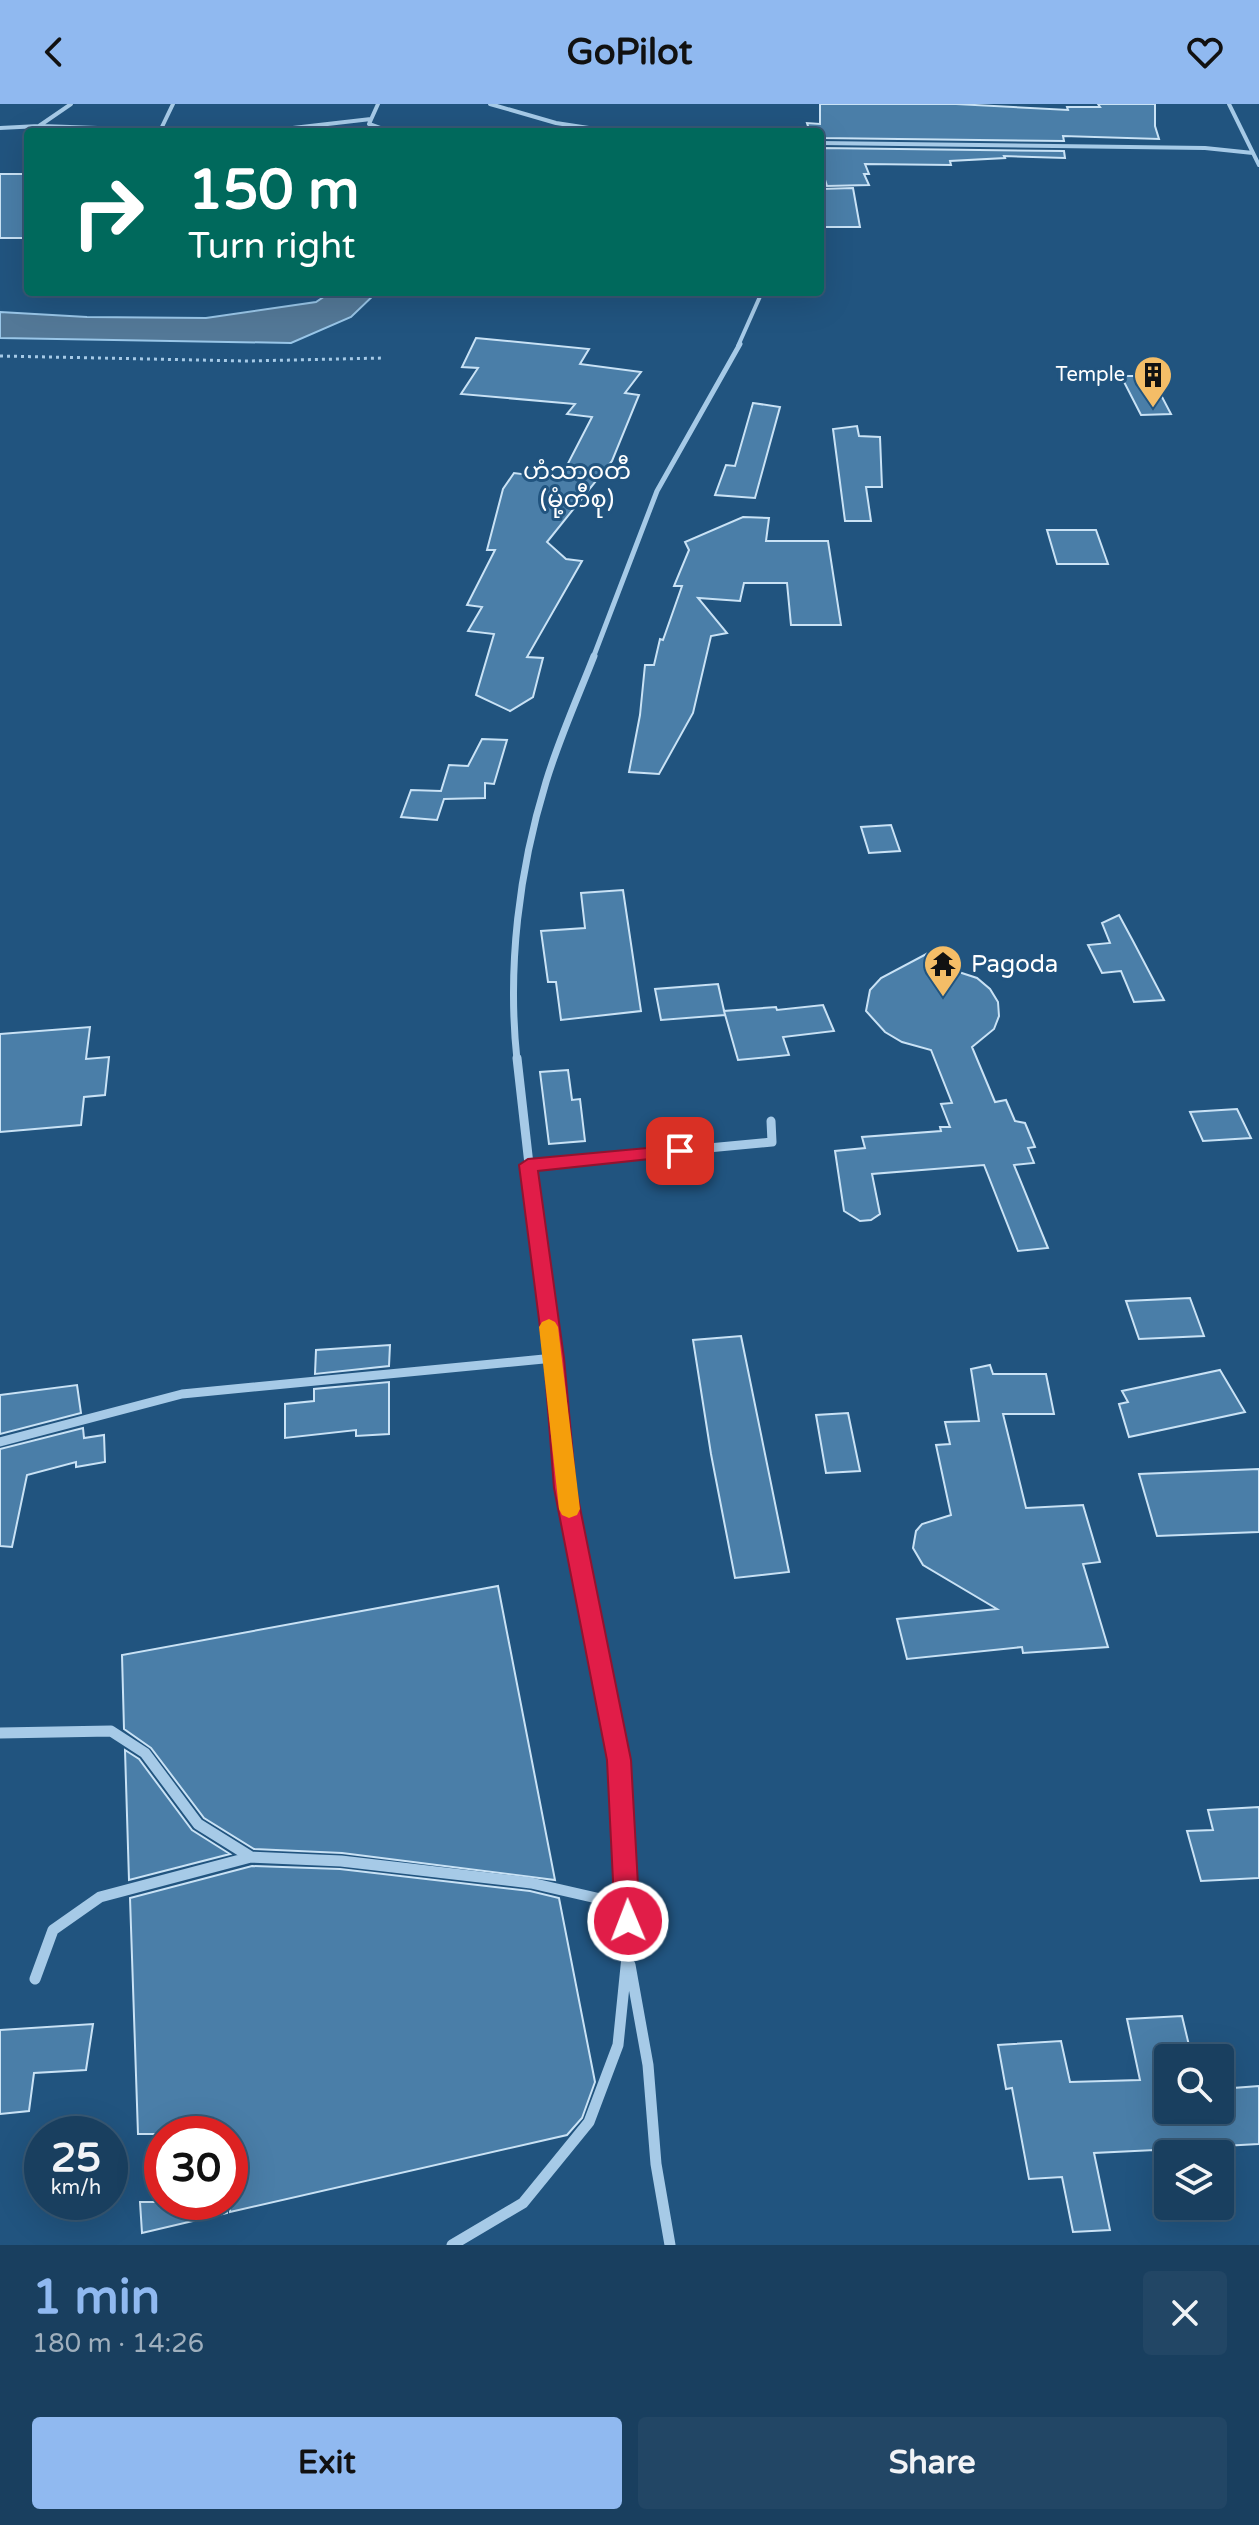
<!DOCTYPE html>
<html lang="en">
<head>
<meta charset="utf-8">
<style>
	body { margin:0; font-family:"Varela Round","Noto Sans Myanmar",sans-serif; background:#224665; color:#f1f3f6; height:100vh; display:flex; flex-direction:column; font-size:30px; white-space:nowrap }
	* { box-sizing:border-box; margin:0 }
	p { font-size:26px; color:#9fafbd }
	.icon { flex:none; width:44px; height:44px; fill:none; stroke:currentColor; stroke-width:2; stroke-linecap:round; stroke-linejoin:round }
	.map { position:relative; height:2141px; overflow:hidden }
	.panel { display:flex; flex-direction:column; background:#193f5f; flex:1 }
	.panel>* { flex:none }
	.banner { position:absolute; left:24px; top:24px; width:800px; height:168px; border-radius:8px; box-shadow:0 8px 32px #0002,0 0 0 2px #375874; background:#00695c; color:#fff; overflow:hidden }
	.controls { position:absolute; left:1154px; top:1940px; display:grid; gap:16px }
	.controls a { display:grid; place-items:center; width:80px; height:80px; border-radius:8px; background:#193f5f; box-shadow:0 8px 32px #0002,0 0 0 2px #375874; font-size:40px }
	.speed { position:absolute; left:24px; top:2012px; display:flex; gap:16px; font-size:40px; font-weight:700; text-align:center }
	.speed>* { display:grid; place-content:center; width:104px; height:104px; border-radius:50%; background:#193f5f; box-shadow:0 8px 32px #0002,0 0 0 2px #375874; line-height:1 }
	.speed small { font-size:20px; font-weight:400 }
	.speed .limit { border:12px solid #d22; background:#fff; color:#111 }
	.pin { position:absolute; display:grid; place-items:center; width:68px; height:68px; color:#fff; margin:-34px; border-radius:16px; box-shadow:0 4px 12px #0006 }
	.me { position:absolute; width:88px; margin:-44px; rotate:359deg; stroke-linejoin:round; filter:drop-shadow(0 0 6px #0008) }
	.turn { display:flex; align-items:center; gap:28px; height:168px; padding:0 32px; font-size:36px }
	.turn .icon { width:104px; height:104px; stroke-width:2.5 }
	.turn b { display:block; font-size:56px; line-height:68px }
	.round { display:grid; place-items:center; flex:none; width:84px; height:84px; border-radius:8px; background:#224665 }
	.headline { display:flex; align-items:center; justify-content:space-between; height:136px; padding:0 32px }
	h1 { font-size:48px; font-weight:700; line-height:60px; color:#90b9f0 }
	.button { display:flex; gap:16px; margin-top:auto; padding:16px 32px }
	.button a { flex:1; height:92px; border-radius:8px; background:#90b9f0; color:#111; font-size:32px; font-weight:700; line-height:92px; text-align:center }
	.button a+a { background:#224665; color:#f1f3f6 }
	header { display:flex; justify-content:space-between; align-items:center; height:104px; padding:0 32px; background:#90b9f0; color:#111; font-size:36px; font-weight:700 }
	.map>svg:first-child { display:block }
	.water { fill:#537897; stroke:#99c6e8; stroke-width:2 }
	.building { fill:#4a7ea8; stroke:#c9e2f5; stroke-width:2 }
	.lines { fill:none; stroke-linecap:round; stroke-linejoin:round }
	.path { stroke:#a6cae7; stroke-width:3; stroke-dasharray:3 4; stroke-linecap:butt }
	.street-far4 { stroke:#a6cae7; stroke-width:4 }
	.street-far3 { stroke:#a6cae7; stroke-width:5 }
	.street-far2 { stroke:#a6cae7; stroke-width:7 }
	.street-far1 { stroke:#a6cae7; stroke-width:9 }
	.street { stroke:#a6cae7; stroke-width:11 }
	.route { fill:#e11d48; stroke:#92132f; stroke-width:2 }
	.slow { fill:#f59e0b }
	.labels { text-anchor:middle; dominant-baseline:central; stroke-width:6; stroke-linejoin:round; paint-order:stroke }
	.far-poi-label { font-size:20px; fill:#fff; stroke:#21547f; text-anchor:end }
	.far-quarter-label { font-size:24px; fill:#fff; stroke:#21547f }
	.poi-label { font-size:24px; fill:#fff; stroke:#21547f; text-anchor:start }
</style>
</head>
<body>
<header><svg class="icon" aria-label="back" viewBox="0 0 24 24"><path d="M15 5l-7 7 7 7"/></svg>GoPilot<svg class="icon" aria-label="heart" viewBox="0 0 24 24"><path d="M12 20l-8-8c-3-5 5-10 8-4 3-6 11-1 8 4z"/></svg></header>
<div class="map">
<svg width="1259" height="2141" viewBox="0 0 1259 2141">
	<rect width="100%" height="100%" fill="#21547f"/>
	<path class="water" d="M331 188H377L351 213 291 239 0 234V208L87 213 206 214 316 198Z"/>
	<path class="building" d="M820 0H956L1068 6 1067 3H1100L1098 0H1155V22L1159 35 1063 32 1064 37 820 34V28H810L807 19 820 20Z
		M820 44 1064 47 1065 54 1004 52 1005 54 950 57 951 61 865 60 869 70H864L869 81 827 82 820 60Z
		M0 70H28V134H0Z
		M853 84 860 123H820V85Z
		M476 234 589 245 580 260 641 268 625 289 639 291 612 357 547 438 566 455 582 457 527 553 543 554 533 593 510 607 476 591 494 530 468 527 482 503 467 501 495 446H487L503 385 514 369 560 375 592 313 567 310 575 300 461 290 478 264 462 263Z
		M1121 272H1151L1171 310 1141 311Z
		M753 299 780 303 755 394 715 391 726 361 735 362Z
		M857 322 859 332 880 333 882 383H866L871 417H845L833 325Z
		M743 413 769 414 766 437H828L841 521H791L787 479H744L740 497 698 494 727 529 711 532 693 609 659 670 629 668 640 611 645 561H654L660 535 663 536 682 482H674L689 446 685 438Z
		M1047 426H1096L1108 460H1057Z
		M482 635 507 636 494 680 485 679V694L444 695 437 716 401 713 411 686 441 687 449 661 468 662Z
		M891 721 900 747 869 749 861 723Z
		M623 786 641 907 561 916 556 878H548L541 827 585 824 581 789Z
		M1119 811 1133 837 1164 896 1134 898 1121 867 1102 869 1088 841 1110 839 1102 819Z
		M932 847 937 861 977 874 990 885 998 898 999 912 994 925 972 943 995 998 1006 996 1015 1017 1025 1019 1035 1043 1028 1044 1034 1059 1014 1061 1048 1144 1018 1147 984 1061 872 1070 880 1110 871 1116 860 1117 844 1107 835 1047 865 1044 862 1033 941 1027 940 1023H950L941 1000 952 999 931 946 902 938 885 928 866 907 870 886 881 874Z
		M718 880 725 911 661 916 655 885Z
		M823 901 834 927 783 933 789 951 738 956 724 907 776 903 777 906Z
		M90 923 86 955 109 953 105 991 84 993 81 1021 0 1028V930Z
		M568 966 572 996 580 995 585 1037 549 1040 540 968Z
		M1237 1005 1251 1034 1203 1037 1190 1008Z
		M1190 1194 1204 1232 1139 1235 1126 1197Z
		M741 1232 789 1468 735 1474 711 1350 693 1236Z
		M390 1241 389 1262 315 1270 316 1246Z
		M990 1261 993 1270H1046L1054 1310H1003L1026 1404 1083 1401 1100 1458 1083 1460 1108 1543 1023 1549 1022 1543 907 1555 897 1515 997 1505 923 1461 913 1444 916 1427 922 1420 951 1411 936 1341 950 1340 945 1318 979 1317 971 1265Z
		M1220 1266 1245 1308 1129 1333 1119 1300 1128 1298 1122 1287Z
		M389 1278V1330L356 1332V1326L285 1334V1300L314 1297V1285Z
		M77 1281 81 1309 0 1330V1291Z
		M848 1309 860 1367 826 1369 816 1311Z
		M83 1324 84 1334 104 1331 105 1358 76 1363V1358L27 1371 12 1443 0 1442V1345Z
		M1259 1365V1428L1157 1432 1139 1370Z
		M498 1482 555 1776 342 1749 254 1745 204 1714 151 1644 124 1625 122 1551Z
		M125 1646 139 1655 192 1726 230 1750 129 1776Z
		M1259 1703V1774L1201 1777 1187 1727 1213 1726 1208 1706Z
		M252 1762 340 1765 530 1787 559 1794 595 1978 582 2014 567 2031 230 2108V2030H138L130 1794Z
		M1182 1912 1192 1954H1168V2006H1220V1985L1259 1982V2040L1168 2045V2050L1156 2051 1155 2046 1094 2049 1110 2126 1073 2128 1062 2073 1029 2075 1012 1984 1006 1985 998 1941 1061 1937 1070 1978 1140 1976 1127 1915Z
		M93 1920 86 1966 34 1969 29 2007 0 2010V1926Z
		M140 2098H226L227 2109 142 2129Z"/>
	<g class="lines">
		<path class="path" d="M0 252 247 257 384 254"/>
		<path class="street-far4" d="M378 0 369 20 391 28
			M490 0 556 19 615 28
			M1229 0 1259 61
			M42 22 209 28
			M0 24 39 22 71 0
			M160 27 173 0
			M258 28 371 15
			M820 39 1205 44 1253 49
			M738 242 762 188"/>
		<path class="street-far3" d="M593 554 657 387 740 240"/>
		<path class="street-far2" d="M517 956C507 863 519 766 546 678 559 635 578 593 594 552"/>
		<path class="street-far1" d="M517 954 544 1193 554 1254 565 1384 583 1474
			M528 1061 772 1038 771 1017
			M0 1338 182 1290 554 1254"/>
		<path class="street" d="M0 1629 111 1627 145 1649 198 1720 251 1753 341 1757 531 1779 627 1801
			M630 1861 648 1961 656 2060 670 2141
			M35 1875 53 1826 100 1793 251 1753
			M452 2141 523 2099 589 2018 618 1941 629 1833 619 1656 582 1472"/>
	</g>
	<path class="route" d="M680 1041 689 1047 687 1051 538 1067 564 1254 576 1384 631 1656 640 1817 637 1826 628 1829 619 1826 615 1817 607 1656 554 1384 544 1254 519 1061 528 1055Z"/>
	<path class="slow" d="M549 1215 555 1218 558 1223 580 1405 577 1411 569 1414 562 1411 559 1405 539 1223 542 1218Z"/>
	<defs>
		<g id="building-pin" transform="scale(2)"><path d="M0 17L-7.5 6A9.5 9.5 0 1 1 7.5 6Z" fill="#f4bd67" stroke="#21547f"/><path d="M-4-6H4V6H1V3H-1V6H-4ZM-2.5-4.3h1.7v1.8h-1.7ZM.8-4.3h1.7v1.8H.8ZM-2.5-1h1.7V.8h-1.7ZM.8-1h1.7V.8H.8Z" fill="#111"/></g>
		<g id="temple-pin" transform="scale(2)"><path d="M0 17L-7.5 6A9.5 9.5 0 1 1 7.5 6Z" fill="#f4bd67" stroke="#21547f"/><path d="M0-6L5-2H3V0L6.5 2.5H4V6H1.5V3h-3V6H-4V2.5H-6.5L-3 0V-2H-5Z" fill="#111"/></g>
	</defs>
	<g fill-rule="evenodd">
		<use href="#building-pin" x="1153" y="271"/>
		<use href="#temple-pin" x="943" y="860"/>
	</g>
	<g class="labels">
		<g class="far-poi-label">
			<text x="1125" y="271">Temple</text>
		</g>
		<g class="far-quarter-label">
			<text x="577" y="367">ဟံသာဝတီ<tspan x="577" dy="28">(မုံ့တီစု)</tspan></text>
		</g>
		<g class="poi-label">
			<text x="971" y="860">Pagoda</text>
		</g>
	</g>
</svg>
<div class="controls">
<a><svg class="icon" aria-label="search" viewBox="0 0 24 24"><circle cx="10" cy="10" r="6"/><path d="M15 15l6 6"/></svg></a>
<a><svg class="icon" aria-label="layers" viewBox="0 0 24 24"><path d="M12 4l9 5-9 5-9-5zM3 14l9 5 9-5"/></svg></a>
</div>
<div class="speed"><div>25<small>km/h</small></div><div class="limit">30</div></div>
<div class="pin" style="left:680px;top:1047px;background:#d93025"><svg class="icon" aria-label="arrive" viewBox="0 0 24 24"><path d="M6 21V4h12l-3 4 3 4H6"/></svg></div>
<svg class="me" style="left:628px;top:1817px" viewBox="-20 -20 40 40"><circle r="17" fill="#e11d48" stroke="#fff" stroke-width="3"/><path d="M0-11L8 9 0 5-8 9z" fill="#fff"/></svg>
<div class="banner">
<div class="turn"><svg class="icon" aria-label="right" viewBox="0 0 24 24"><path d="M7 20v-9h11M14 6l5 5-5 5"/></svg><div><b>150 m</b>Turn right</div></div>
</div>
</div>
<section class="panel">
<div class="headline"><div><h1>1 min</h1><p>180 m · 14:26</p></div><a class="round"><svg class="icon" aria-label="close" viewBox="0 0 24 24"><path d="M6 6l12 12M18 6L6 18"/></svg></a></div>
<div class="button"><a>Exit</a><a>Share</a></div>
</section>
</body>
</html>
